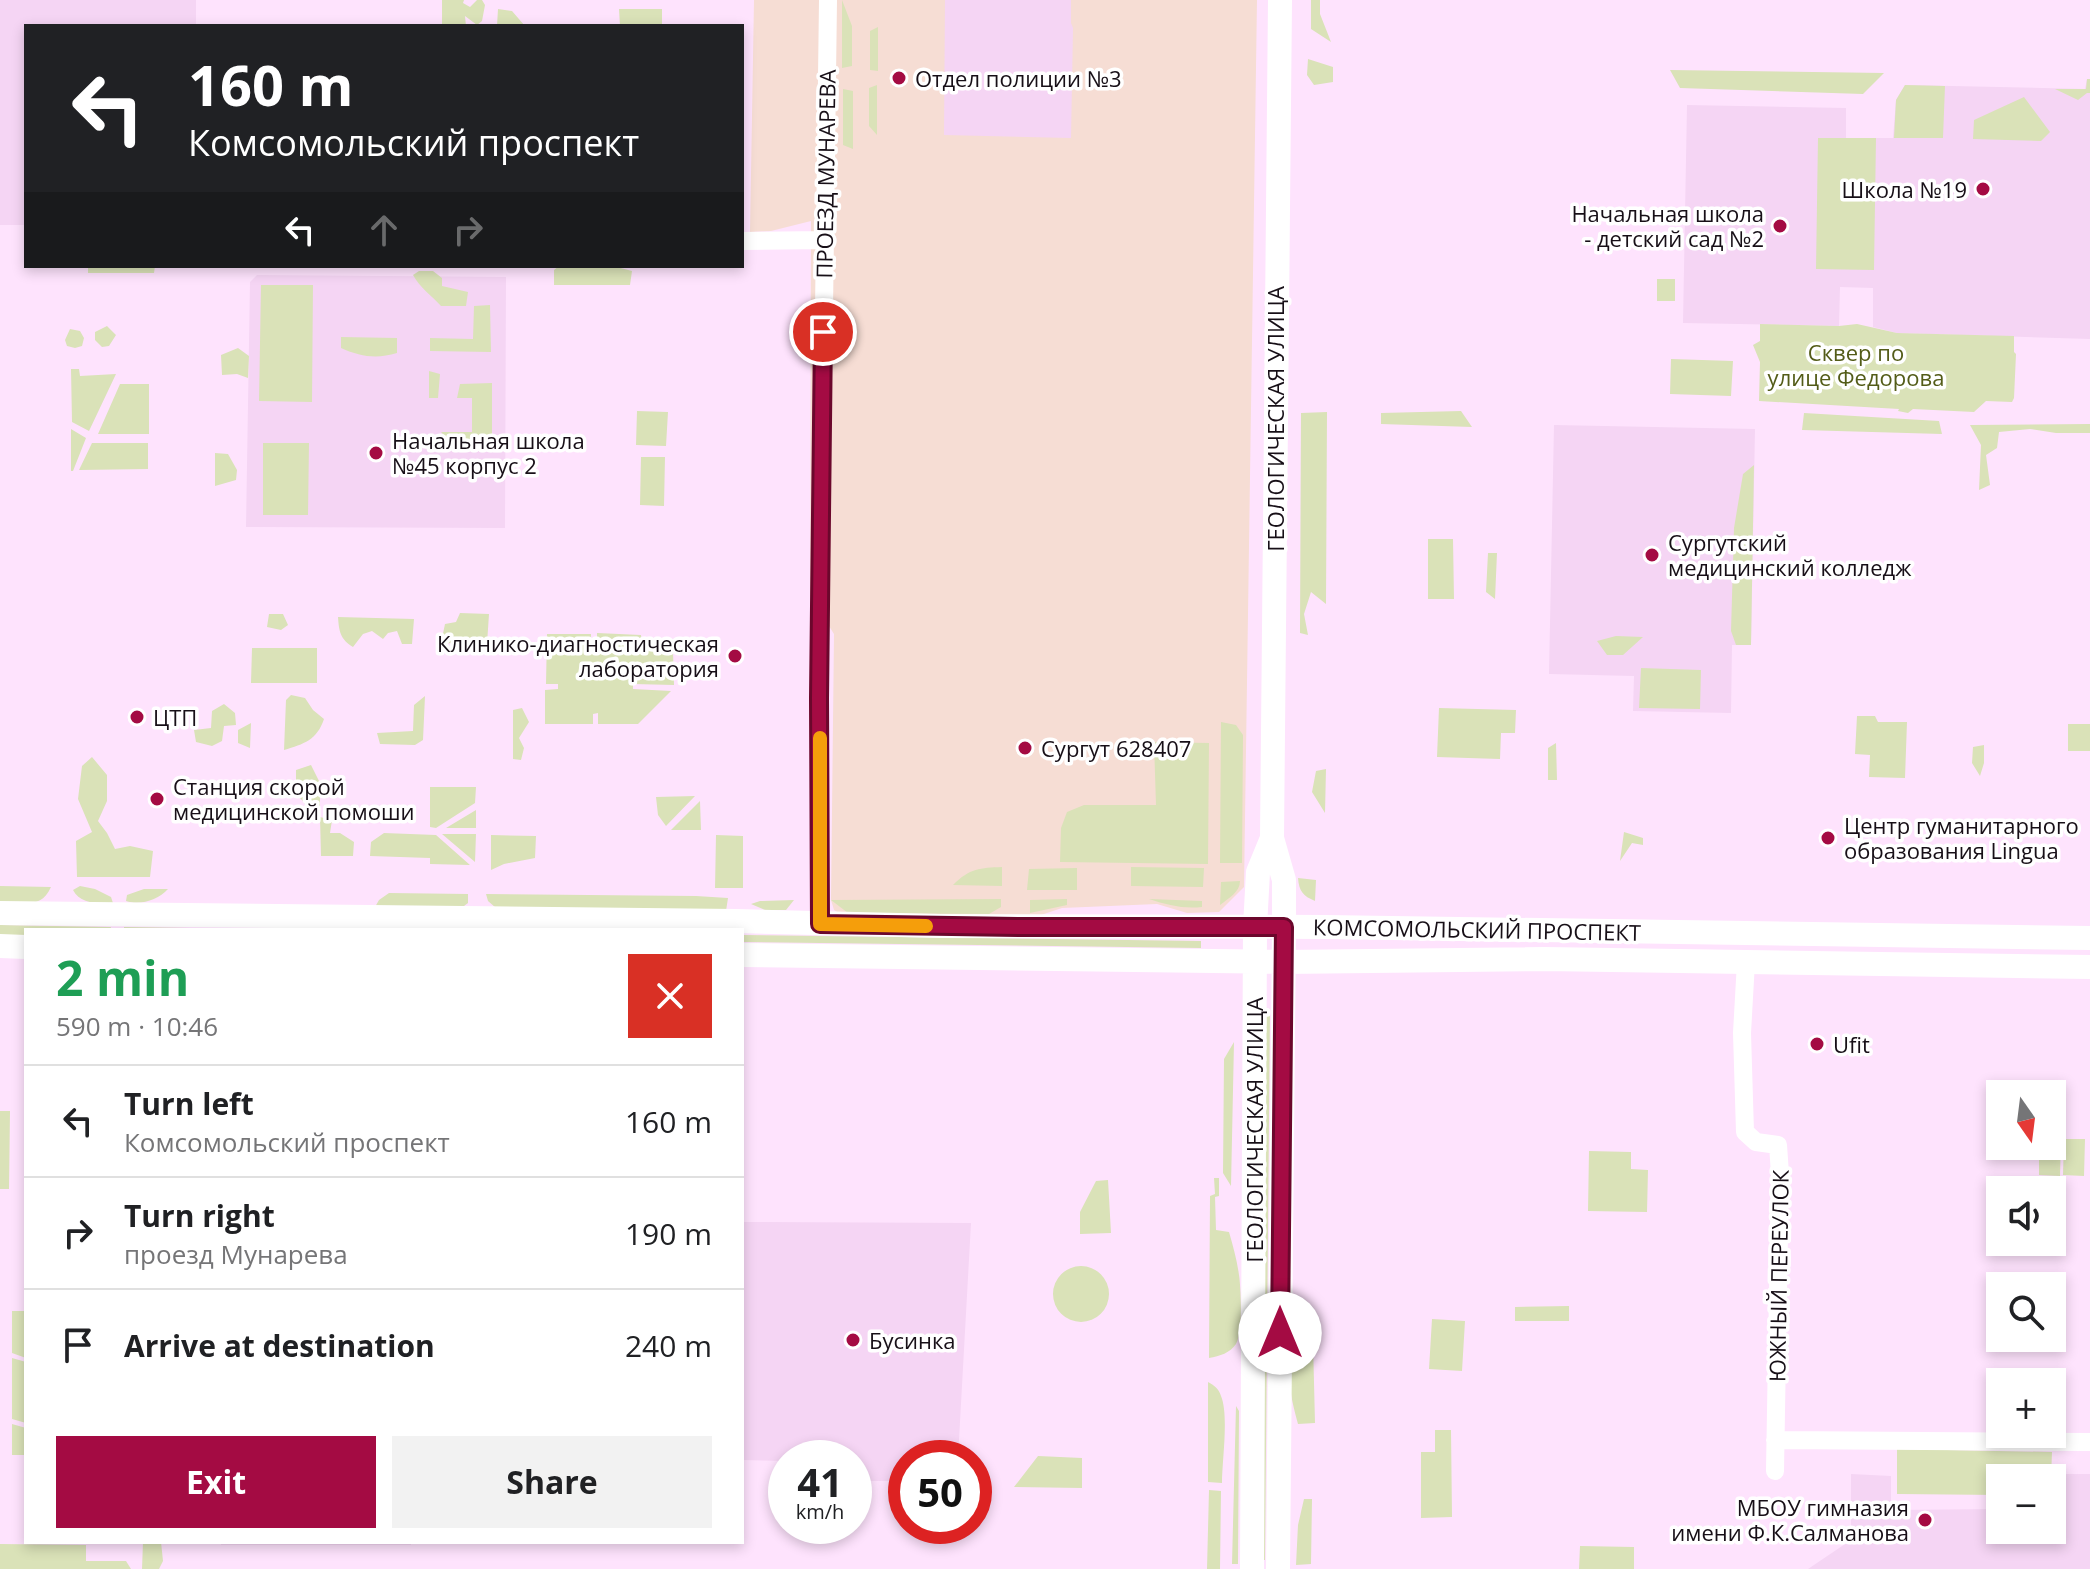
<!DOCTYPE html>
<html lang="en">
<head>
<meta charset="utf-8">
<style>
	body { margin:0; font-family:"Open Sans",sans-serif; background:#f2f2f2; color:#202124; height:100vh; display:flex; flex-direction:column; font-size:30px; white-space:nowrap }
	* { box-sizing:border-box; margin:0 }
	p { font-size:26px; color:#757577 }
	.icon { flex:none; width:44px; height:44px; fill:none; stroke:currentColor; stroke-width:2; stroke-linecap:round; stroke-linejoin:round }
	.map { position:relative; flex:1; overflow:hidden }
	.drawer { position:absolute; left:24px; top:928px; width:720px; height:616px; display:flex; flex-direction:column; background:#fff; border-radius:0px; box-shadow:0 4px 12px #0003 }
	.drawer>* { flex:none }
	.banner { position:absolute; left:24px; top:24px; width:720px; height:244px; border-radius:0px; box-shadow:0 4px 12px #0003; background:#202124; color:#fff; overflow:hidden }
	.needle { width:52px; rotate:166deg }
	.tools { position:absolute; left:1986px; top:1080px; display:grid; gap:16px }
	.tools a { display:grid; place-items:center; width:80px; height:80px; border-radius:0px; background:#fff; box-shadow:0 4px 12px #0003; font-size:40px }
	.speed { position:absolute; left:768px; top:1440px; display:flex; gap:16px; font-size:40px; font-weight:700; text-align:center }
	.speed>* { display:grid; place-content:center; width:104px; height:104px; border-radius:50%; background:#fff; box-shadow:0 4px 12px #0003; line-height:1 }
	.speed small { font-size:20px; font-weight:400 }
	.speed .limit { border:12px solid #d22; background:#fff; color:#111 }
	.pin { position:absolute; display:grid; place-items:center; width:68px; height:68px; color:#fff; margin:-34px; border:4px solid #fff; border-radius:50%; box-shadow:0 2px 8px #0007 }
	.me { position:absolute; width:88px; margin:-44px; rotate:0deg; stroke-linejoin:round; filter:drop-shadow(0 0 6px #0008) }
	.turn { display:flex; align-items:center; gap:28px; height:168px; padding:0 32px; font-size:36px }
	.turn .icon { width:104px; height:104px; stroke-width:2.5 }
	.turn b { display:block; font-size:56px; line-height:68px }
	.lanes { display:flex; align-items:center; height:76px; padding:0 32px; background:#0003; justify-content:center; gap:40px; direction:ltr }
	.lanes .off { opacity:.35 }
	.round { display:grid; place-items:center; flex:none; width:84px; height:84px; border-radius:0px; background:#f2f2f2 }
	.headline { display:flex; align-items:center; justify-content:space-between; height:136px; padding:0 32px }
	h1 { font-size:48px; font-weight:700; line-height:60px; color:#1e9e55 }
	.action { display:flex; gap:16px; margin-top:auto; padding:16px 32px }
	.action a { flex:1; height:92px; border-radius:0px; background:#a40b43; color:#fff; font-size:32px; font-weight:700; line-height:92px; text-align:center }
	.action a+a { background:#f2f2f2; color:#202124 }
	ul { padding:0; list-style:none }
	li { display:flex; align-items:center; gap:24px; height:112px; padding:0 32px; border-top:2px solid #e0e0e0 }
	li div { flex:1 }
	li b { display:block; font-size:30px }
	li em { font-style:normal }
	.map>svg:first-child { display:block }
	.commercial { fill:#f6ddd4 }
	.built { fill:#f5d5f4 }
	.green { fill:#dae2b8 }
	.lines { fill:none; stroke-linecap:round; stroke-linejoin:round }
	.street { stroke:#fff; stroke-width:18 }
	.secondary { stroke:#fff; stroke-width:24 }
	.route-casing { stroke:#6b072c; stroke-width:20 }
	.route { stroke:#a40b43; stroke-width:14 }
	.slow { stroke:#f59e0b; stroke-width:14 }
	.poi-dot { fill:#a40b43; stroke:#fff; stroke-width:3 }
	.labels { text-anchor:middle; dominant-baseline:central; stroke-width:7; stroke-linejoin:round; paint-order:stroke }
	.poi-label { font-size:22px; fill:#170f17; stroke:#fff; text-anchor:start }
	.street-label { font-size:22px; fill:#170f17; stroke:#fff }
	.park-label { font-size:22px; fill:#535c18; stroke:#fff }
</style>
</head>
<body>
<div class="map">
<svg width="2090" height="1569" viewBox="0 0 2090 1569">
	<rect width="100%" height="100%" fill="#fee3fd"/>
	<path class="commercial" d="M754 0H1257L1244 887 1219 912 1187 913 1157 904 1062 908 1035 917 842 915 834 910 831 900 834 634 810 596 811 221 771 231 750 232Z"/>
	<path class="built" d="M0 0H196V26H26V225H0Z
		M945 0H1071V23L1073 28 1071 138 944 135Z
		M2087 79H2090V339L1897 333 1873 327V288L1840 287 1839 326 1683 323 1687 105 1846 108V138H1893L1896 100 1905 85 2085 89Z
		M257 275 506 277 505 528 246 527 250 282Z
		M1554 425 1755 429 1751 645H1732L1731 713 1633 711 1634 676 1549 674Z
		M742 1222 971 1223 958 1458H906V1481H854V1458H786V1461L742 1460Z
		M1851 1474 1891 1476V1510L2000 1509V1530H2052V1509L2060 1508V1474H2090V1569H1808L1851 1540Z
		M221 1542H411V1545H221Z"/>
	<path class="green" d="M442 0H464L463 3 470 7 477 0H482L485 5 482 21 477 25 465 16 466 26H442Z
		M842 0 852 26V66L842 68Z
		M1311 0H1320V14L1331 42 1311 29Z
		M498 9 512 11 525 26H497Z
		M619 9H662V26H620Z
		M878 27V71L870 70V31Z
		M1308 59 1333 67V82L1314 85 1307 75Z
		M1670 70 1884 73 1863 94 1680 88Z
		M2087 79H2090V93H2087L2078 100 2055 89H2086Z
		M877 85V135L869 126V88Z
		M1905 85 1945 86 1943 138H1894L1896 100Z
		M843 89 853 91V149L843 145Z
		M2024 97 2050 132 2041 141 1973 139 1974 120Z
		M1818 138H1876L1874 270 1816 269Z
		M88 266H155L154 273H88Z
		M559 266H613L632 271 630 285H554V270Z
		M419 271H433L442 278V286L468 292 466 306H441C431 295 420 288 413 275Z
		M1657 279H1675V301H1657Z
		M261 285H313L312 402 259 401Z
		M490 305 491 352 430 351V338L473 339 474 306Z
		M1760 324 1839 326 1857 324 1897 333 2014 336V352L2016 354 2014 398 2012 402 1986 401 1974 412 1913 409 1908 413 1898 411 1899 409 1759 401 1760 362 1753 345 1760 341Z
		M107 326 116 335 109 346 102 347 95 340V332Z
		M70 329 80 331 84 338 82 346 75 348 67 346 65 340Z
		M341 337 397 338V353C377 359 361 357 341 348Z
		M238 348 249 356 248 378 237 374 222 375 221 355Z
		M1671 359 1733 361 1731 396 1670 394Z
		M71 369H79L80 376 116 374 89 431 72 422Z
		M429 371 440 374 438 398H429Z
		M492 383V443L450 442 441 432H472V398H457L460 384Z
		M120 384H149V434H98Z
		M637 411 668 412 666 446 636 445Z
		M1461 411 1472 427 1381 424V413Z
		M1327 412 1326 604 1311 592 1304 614 1308 635 1300 633 1301 413Z
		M1804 413 1939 421 1942 434 1802 430Z
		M2090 424V433H2056L2030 429 1999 432 1997 448 1986 455 1990 485 1979 490 1981 445 1970 425Z
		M71 429 86 438 73 471H71Z
		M92 443H148V469L79 470Z
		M263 443H309L308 515H263Z
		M215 453 228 454 237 470 236 480 215 486Z
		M641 457H665L664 506 640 505Z
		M1754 465 1751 645H1736L1731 631 1734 528 1743 474Z
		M1428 539H1453L1454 599H1428Z
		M1488 553H1497L1495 599 1486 592Z
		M460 613 489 614 487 644 441 643 445 624 456 622Z
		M269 614H283L288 625 281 630 267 627Z
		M338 617 414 619 412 644H402L397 631 388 633 383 639 372 631 363 634 353 647C340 639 339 631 338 617Z
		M597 633 641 635 642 648 673 652 674 685 633 684V689L671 691 638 724H598V713L593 714V724H545V690L558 689V684H546L547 634H591V639H597Z
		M1616 636 1643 637 1623 655H1607L1597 641Z
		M252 648H317V683H251Z
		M1641 668 1701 670 1700 709 1639 708Z
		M291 695 305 698 313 710 324 719C317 740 304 744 284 750L286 700Z
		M425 696 423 740 415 745 380 744 377 733 413 731 414 705Z
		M224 704 235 713 236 725 224 726 222 741 212 746 196 742 194 730 211 728 212 711Z
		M522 708 529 722 519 738 524 748 521 760 513 759V710Z
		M1439 708 1516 710 1515 733H1501L1500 759 1437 757Z
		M1857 716H1875L1878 722H1907L1905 778 1869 777 1870 755 1855 754Z
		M1221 722 1236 725 1243 735 1242 863H1220Z
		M251 723 250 748 238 743V730Z
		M2068 724H2090V751H2068Z
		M1154 742 1209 743 1208 864 1060 862 1061 828 1067 812 1084 805H1156Z
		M1556 743 1557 780H1548V748Z
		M1984 745V763L1980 776 1972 763 1973 747Z
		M92 757 107 775V801L98 821 107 833 115 849 130 846 153 851 150 877H77L76 841 92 832 78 799 82 766Z
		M311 765 320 783V809L306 805 296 793V770Z
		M1326 769 1325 813 1312 792 1316 771Z
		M430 787H476L475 803 436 828 430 827Z
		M695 796 666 826 658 815 656 797Z
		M700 801 701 830H671Z
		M476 810V828H446Z
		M320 817 332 820 330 833H340L354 842 353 856H321Z
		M1624 832 1643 838V845L1632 843 1620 861Z
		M384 833 436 835 470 865 430 864V858L370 856 371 842Z
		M442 834H476L475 862Z
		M491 835 536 836 535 858 504 864 491 870Z
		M716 835 743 836V888H715Z
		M1002 867V886L953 885C970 868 980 868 1002 867Z
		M1131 867 1204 868 1203 887 1131 886Z
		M1077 868V890H1027L1029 869Z
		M1298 878 1316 880 1315 901C1303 896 1299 891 1298 878Z
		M1240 881C1240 892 1229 898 1220 905L1221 882Z
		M0 886 51 887C41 910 22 902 0 902Z
		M80 886 95 889 111 897 113 903C98 904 80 904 73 890Z
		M144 889H168C158 900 140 906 126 901L127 895Z
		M389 893 468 894V903L460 909 375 907 379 900Z
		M486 894 696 896 728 898 726 911 496 908 488 901Z
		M1001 899V907L989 914 848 913 831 900Z
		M1067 899V905L1030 913V900Z
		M1149 899 1202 901V907C1183 909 1167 905 1149 899Z
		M794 900 786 910H765L751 904 760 901Z
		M0 925 111 927 110 930H26V935H0Z
		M124 927 316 930H124Z
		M743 935 1201 941V948L743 942Z
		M1264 1010H1270L1265 1560H1260Z
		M1234 1042 1231 1186 1223 1173 1224 1059Z
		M0 1111H10L9 1189H0Z
		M2052 1139H2061L2060 1176 2039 1175V1146H2052Z
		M2064 1139H2085L2084 1176 2063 1175Z
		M1589 1151 1631 1152V1169L1648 1170 1647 1212 1588 1211Z
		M1214 1178H1219V1196L1215 1197 1216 1230 1229 1232C1233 1246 1237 1260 1239 1275 1241 1288 1243 1333 1236 1344 1230 1353 1220 1356 1209 1358L1210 1196 1215 1194Z
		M1108 1180 1111 1233 1080 1234V1212L1096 1181Z
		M1053 1294a28 28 0 1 1 56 0a28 28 0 1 1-56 0Z
		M1569 1306V1321H1515V1307Z
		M12 1311H26V1358L12 1353Z
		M1432 1319 1465 1321 1462 1371 1429 1369Z
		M1304 1342H1313L1315 1423 1298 1424C1292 1402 1279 1355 1304 1342Z
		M12 1358 26 1362V1423L12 1419Z
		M1208 1382C1214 1385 1219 1389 1221 1396 1229 1415 1222 1461 1222 1483L1208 1482Z
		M1236 1406 1239 1411 1238 1564H1232Z
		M12 1424 26 1428V1455H12Z
		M1435 1430H1451L1452 1517 1421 1518V1452H1435Z
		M1897 1449 2052 1452 2051 1478H2000V1495L1897 1494Z
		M1038 1456 1082 1458V1488L1014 1487Z
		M1209 1490 1221 1491 1220 1569H1207Z
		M1304 1499H1312L1311 1564 1296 1565 1298 1525Z
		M143 1542H161L163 1561 159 1569H142Z
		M0 1544 86 1545V1561H126L131 1569H0Z
		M1580 1546 1634 1547V1569H1579Z"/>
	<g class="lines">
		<path class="street" d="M742 241 824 240
			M820 924V724L819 698 828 0
			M1746 962 1742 1033 1745 1132 1756 1142 1778 1145 1780 1174 1775 1471
			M1775 1440 2090 1442"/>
		<path class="secondary" d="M0 913 736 921 941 926 1325 927 2090 938
			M0 946 26 947
			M742 955 1283 962 1544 959 2090 967
			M1252 1569 1255 927 1258 872 1272 838
			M1278 1569 1284 927V880L1272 838 1280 0"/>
	</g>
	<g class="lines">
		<g class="route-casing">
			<path id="route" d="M823 332 819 698 820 924 1018 927H1284L1280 1333"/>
		</g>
		<use href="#route" class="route"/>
		<path class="slow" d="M820 738V924L926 926"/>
	</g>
	<g class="poi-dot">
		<circle cx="899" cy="78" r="8"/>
		<circle cx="1983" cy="189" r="8"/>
		<circle cx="1780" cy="226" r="8"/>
		<circle cx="376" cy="453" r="8"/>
		<circle cx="1652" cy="555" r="8"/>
		<circle cx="735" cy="656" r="8"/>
		<circle cx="137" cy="717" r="8"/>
		<circle cx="1025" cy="748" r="8"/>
		<circle cx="157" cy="799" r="8"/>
		<circle cx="1828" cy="838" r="8"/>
		<circle cx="1817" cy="1044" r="8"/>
		<circle cx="853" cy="1340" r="8"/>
		<circle cx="1925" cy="1520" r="8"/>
	</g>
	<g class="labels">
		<g class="poi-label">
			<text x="915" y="78">Отдел полиции №3</text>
			<text x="1967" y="189" text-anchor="end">Школа №19</text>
			<text x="1764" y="213" text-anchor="end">Начальная школа<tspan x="1764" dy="25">- детский сад №2</tspan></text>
			<text x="392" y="440">Начальная школа<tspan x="392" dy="25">№45 корпус 2</tspan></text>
			<text x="1668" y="542">Сургутский<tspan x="1668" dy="25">медицинский колледж</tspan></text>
			<text x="719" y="643" text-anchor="end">Клинико-диагностическая<tspan x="719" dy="25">лаборатория</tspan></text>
			<text x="153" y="717">ЦТП</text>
			<text x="1041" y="748">Сургут 628407</text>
			<text x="173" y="786">Cтанция скорой<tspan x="173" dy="25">медицинской помоши</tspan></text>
			<text x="1844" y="825">Центр гуманитарного<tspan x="1844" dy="25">образования Lingua</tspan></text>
			<text x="1833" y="1044">Ufit</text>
			<text x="869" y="1340">Бусинка</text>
			<text x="1909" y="1507" text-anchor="end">МБОУ гимназия<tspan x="1909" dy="25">имени Ф.К.Салманова</tspan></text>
		</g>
		<g class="street-label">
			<text transform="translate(825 174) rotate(-89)">ПРОЕЗД МУНАРЕВА</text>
			<text transform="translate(1275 419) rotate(-90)">ГЕОЛОГИЧЕСКАЯ УЛИЦА</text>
			<text transform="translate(1477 929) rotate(1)">КОМСОМОЛЬСКИЙ ПРОСПЕКТ</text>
			<text transform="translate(1254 1130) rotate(-90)">ГЕОЛОГИЧЕСКАЯ УЛИЦА</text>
			<text transform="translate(1778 1276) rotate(-89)">ЮЖНЫЙ ПЕРЕУЛОК</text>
		</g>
		<g class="park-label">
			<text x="1856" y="352">Сквер по<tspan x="1856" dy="25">улице Федорова</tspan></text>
		</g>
	</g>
</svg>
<div class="tools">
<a><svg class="needle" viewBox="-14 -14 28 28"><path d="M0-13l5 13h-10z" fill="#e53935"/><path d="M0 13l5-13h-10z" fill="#757577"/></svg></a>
<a><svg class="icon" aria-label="sound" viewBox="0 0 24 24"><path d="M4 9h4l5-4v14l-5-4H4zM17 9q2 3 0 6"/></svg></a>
<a><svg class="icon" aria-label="search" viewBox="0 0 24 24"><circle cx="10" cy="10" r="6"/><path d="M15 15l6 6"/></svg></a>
<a>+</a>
<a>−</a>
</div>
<div class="speed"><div>41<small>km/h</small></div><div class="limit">50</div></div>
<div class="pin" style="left:823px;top:332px;background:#d93025"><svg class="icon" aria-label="arrive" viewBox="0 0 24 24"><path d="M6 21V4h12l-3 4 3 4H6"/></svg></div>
<svg class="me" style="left:1280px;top:1333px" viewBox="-20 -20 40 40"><circle r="19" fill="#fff"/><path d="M0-13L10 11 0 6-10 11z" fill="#a40b43"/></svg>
<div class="banner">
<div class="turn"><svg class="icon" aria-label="left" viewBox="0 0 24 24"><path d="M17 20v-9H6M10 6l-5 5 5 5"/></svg><div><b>160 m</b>Комсомольский проспект</div></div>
<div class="lanes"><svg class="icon" aria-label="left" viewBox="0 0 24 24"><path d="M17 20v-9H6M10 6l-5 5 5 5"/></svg><svg class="icon off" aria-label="ahead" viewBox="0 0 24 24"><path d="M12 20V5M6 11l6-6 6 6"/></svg><svg class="icon off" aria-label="right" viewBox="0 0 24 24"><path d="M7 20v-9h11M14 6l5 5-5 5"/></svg></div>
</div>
<section class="drawer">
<div class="headline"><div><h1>2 min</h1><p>590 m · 10:46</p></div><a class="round" style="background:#d93025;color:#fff"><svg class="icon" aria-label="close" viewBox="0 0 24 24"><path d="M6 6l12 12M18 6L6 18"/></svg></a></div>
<ul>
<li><svg class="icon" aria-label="left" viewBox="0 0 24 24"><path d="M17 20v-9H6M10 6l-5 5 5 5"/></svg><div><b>Turn left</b><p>Комсомольский проспект</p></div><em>160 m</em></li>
<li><svg class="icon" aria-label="right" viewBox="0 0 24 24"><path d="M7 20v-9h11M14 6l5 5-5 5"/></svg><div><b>Turn right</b><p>проезд Мунарева</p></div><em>190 m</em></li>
<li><svg class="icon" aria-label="arrive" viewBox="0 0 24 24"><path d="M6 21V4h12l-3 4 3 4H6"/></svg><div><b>Arrive at destination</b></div><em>240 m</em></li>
</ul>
<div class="action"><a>Exit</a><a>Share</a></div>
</section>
</div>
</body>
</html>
